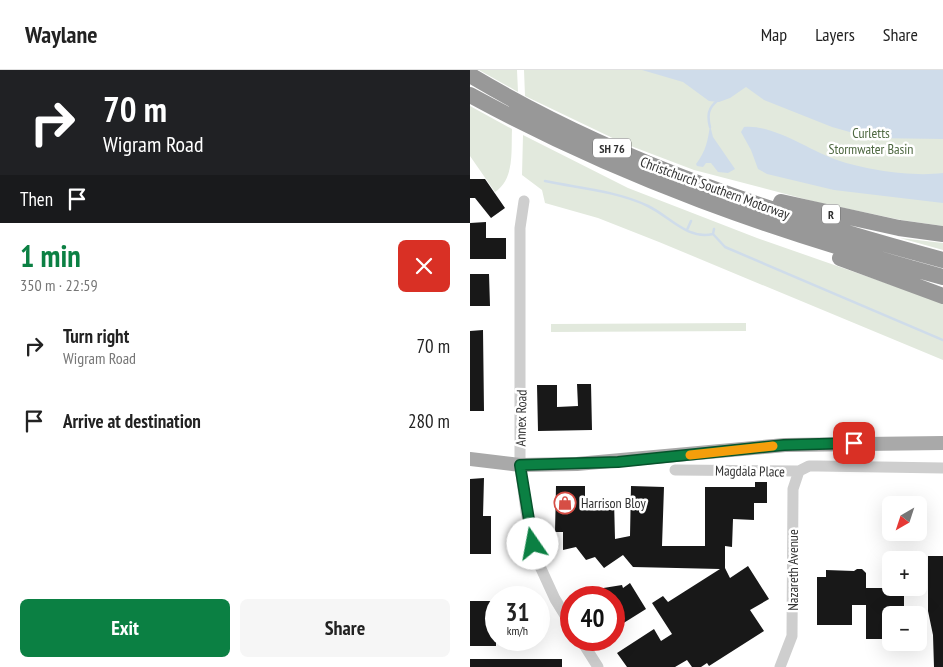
<!DOCTYPE html>
<html lang="en">
<head>
<meta charset="utf-8">
<style>
	body { margin:0; font-family:"PT Sans Narrow",sans-serif; background:#f6f6f6; color:#222; height:100vh; display:flex; flex-direction:column; font-size:19px; white-space:nowrap }
	* { box-sizing:border-box; margin:0 }
	p { font-size:16px; color:#767676 }
	.icon { flex:none; width:28px; height:28px; fill:none; stroke:currentColor; stroke-width:2; stroke-linecap:round; stroke-linejoin:round }
	.map { position:relative; flex:1; overflow:hidden }
	.panel { display:flex; flex-direction:column; background:#fff; width:470px }
	.panel>* { flex:none }
	.hud { background:#202124; color:#fff; overflow:hidden }
	.needle { width:32px; rotate:219deg }
	.fabs { position:absolute; left:412px; top:426px; display:grid; gap:10px }
	.fabs a { display:grid; place-items:center; width:45px; height:45px; border-radius:8px; background:#fff; box-shadow:0 5px 20px #0002; font-size:25px }
	.speed { position:absolute; left:15px; top:516px; display:flex; gap:10px; font-size:25px; font-weight:700; text-align:center }
	.speed>* { display:grid; place-content:center; width:65px; height:65px; border-radius:50%; background:#fff; box-shadow:0 5px 20px #0002; line-height:1 }
	.speed small { font-size:12px; font-weight:400 }
	.speed .limit { border:8px solid #d22; background:#fff; color:#111 }
	.pin { position:absolute; display:grid; place-items:center; width:42px; height:42px; color:#fff; margin:-21px; border-radius:10px; box-shadow:0 2px 8px #0006 }
	.me { position:absolute; width:55px; margin:-28px; rotate:348deg; stroke-linejoin:round; filter:drop-shadow(0 0 4px #0008) }
	.turn { display:flex; align-items:center; gap:18px; height:105px; padding:0 20px; font-size:22px }
	.turn .icon { width:65px; height:65px; stroke-width:2.5 }
	.turn b { display:block; font-size:35px; line-height:42px }
	.then { display:flex; align-items:center; height:48px; padding:0 20px; background:#0003; gap:10px; font-size:19px }
	.round { display:grid; place-items:center; flex:none; width:52px; height:52px; border-radius:8px; background:#f6f6f6 }
	.overview { display:flex; align-items:center; justify-content:space-between; height:85px; padding:0 20px }
	h1 { font-size:30px; font-weight:700; line-height:38px; color:#0b8043 }
	.button { display:flex; gap:10px; margin-top:auto; padding:10px 20px }
	.button a { flex:1; height:58px; border-radius:8px; background:#0b8043; color:#fff; font-size:20px; font-weight:700; line-height:58px; text-align:center }
	.button a+a { background:#f6f6f6; color:#222 }
	ul { padding:0; list-style:none }
	li { display:flex; align-items:center; gap:15px; height:75px; padding:0 20px }
	li div { flex:1 }
	li b { display:block; font-size:19px }
	li em { font-style:normal }
	header { display:flex; align-items:center; gap:30px; box-sizing:border-box; height:70px; padding:0 25px; background:#fff; border-bottom:1px solid #e0e0e0 }
	header strong { font-size:24px }
	nav { display:flex; gap:28px; margin-inline-start:auto; font-size:18px }
	main { display:flex; flex:1; min-height:0 }
	.map>svg:first-child { display:block }
	.green { fill:#e2e9dd }
	.water { fill:#cfdcea }
	.lines { fill:none; stroke-linecap:round; stroke-linejoin:round }
	.stream { stroke:#cfdcea; stroke-width:2.5 }
	.building { fill:#181818 }
	.minor { stroke:#cecece; stroke-width:11 }
	.major { stroke:#a9a9a9; stroke-width:14 }
	.highway { stroke:#989898; stroke-width:16 }
	.route-casing { stroke:#07532c; stroke-width:12 }
	.route { stroke:#0b8043; stroke-width:9 }
	.slow { stroke:#f59e0b; stroke-width:9 }
	.labels { text-anchor:middle; dominant-baseline:central; stroke-width:5; stroke-linejoin:round; paint-order:stroke }
	.shield { fill:#fff; stroke:#6f6f6f; stroke-width:1 }
	.shield-label { font-size:12px; font-weight:bold; fill:#313131 }
	.park-label { font-size:14px; fill:#4f6942; stroke:#fff }
	.street-label { font-size:14px; fill:#313131; stroke:#fff }
	.poi-label { font-size:14px; fill:#313131; stroke:#fff; text-anchor:start }
</style>
</head>
<body>
<header>
<strong>Waylane</strong>
<nav><a>Map</a><a>Layers</a><a>Share</a></nav>
</header>
<main>
<section class="panel">
<div class="hud">
<div class="turn"><svg class="icon" aria-label="right" viewBox="0 0 24 24"><path d="M7 20v-9h11M14 6l5 5-5 5"/></svg><div><b>70 m</b>Wigram Road</div></div>
<div class="then">Then<svg class="icon" aria-label="arrive" viewBox="0 0 24 24"><path d="M6 21V4h12l-3 4 3 4H6"/></svg></div>
</div>
<div class="overview"><div><h1>1 min</h1><p>350 m · 22:59</p></div><a class="round" style="background:#d93025;color:#fff"><svg class="icon" aria-label="close" viewBox="0 0 24 24"><path d="M6 6l12 12M18 6L6 18"/></svg></a></div>
<ul>
<li><svg class="icon" aria-label="right" viewBox="0 0 24 24"><path d="M7 20v-9h11M14 6l5 5-5 5"/></svg><div><b>Turn right</b><p>Wigram Road</p></div><em>70 m</em></li>
<li><svg class="icon" aria-label="arrive" viewBox="0 0 24 24"><path d="M6 21V4h12l-3 4 3 4H6"/></svg><div><b>Arrive at destination</b></div><em>280 m</em></li>
</ul>
<div class="button"><a>Exit</a><a>Share</a></div>
</section>
<div class="map">
<svg width="473" height="597" viewBox="0 0 473 597">
	<rect width="100%" height="100%" fill="#fff"/>
	<path class="green" d="M9 0H47L48 22Z
		M54 0H473V156L431 150 346 132 224 100 153 73 55 26Z
		M0 36 42 59C41 80 45 109 25 122L0 86Z
		M53 65 158 118 287 168 473 233V290L189 172 128 148 75 133 72 120 52 105Z
		M430 168 473 173V180Z
		M276 253V261L81 262V254Z"/>
	<path class="water" d="M172 0H473V69L401 68 362 57 294 30 276 17 260 28 249 32 239 31 213 12Z
		M240 55 243 67 265 99 258 103 248 102 241 93H236L233 97 227 96 226 94C236 81 238 70 240 55Z
		M274 57C303 54 340 81 367 90 396 100 442 107 473 103V133L364 120 297 104 288 99 281 80 271 62Z"/>
	<g class="lines">
		<path class="stream" d="M240 57C237 45 238 38 248 30
			M75 111C108 118 147 121 178 136 199 146 217 170 243 164
			M217 160 221 151
			M243 164 255 177 473 270
			M243 164 244 159"/>
	</g>
	<path class="building" d="M0 109H15L35 138 21 148 5 128H0Z
		M16 152V168H36V189H0V153Z
		M0 204H19L20 236H0Z
		M13 260 14 341H0V261Z
		M107 314H121L122 360 68 361 67 315H87V337L108 336Z
		M14 408 13 446H21V484H0V409Z
		M285 412H297V433H284V450L263 449 262 477 255 476V498L260 508 278 496 299 529 280 540 294 561 239 596 237 593 231 597H222L217 590 205 597H157L147 583 184 559 191 571 202 564 182 533 193 526 198 532 250 499 163 497 153 485 134 498 125 487 116 490 106 477 93 480V462H85L86 416H115V429L144 430 145 469 160 466 161 416 194 417 192 476H235V417H285Z
		M458 486H473V597H464L463 565 458 541Z
		M387 499H392L396 503V518H434V545H421V569H396V535H382V555H347V507H356V500L384 501Z
		M160 513 176 539 144 559V528H113L121 520 152 515 153 518Z
		M0 531H26V576H0Z
		M36 570H63V576H36Z
		M0 589H92V597H0Z"/>
	<g class="lines">
		<path class="minor" d="M54 131 50 158V395L56 442 68 492 85 529 101 555
			M205 400 329 401 339 396H348L473 398
			M111 570 128 597
			M310 597 322 566 323 419 329 401"/>
		<path class="major" d="M0 389 50 395 107 394 315 375 473 373"/>
		<path class="highway" d="M0 5C147 93 309 146 473 190
			M0 25C152 108 307 162 473 207
			M311 132 429 158 473 164
			M370 188 473 226"/>
	</g>
	<g class="lines">
		<g class="route-casing">
			<path id="route" d="M63 474 50 395 148 392 314 375 384 373"/>
		</g>
		<use href="#route" class="route"/>
		<path class="slow" d="M220 385 303 376"/>
	</g>
	<defs>
		<g id="shop-ring" transform="scale(1.125)"><circle r="9.5" fill="#fff" stroke="#d64e45" stroke-width="1.5"/><path d="M-5-2.5h2.3a2.7 3.5 0 0 1 5.4 0H5L5.5 6h-11ZM-1.5-2.5h3a1.5 2.3 0 0 0-3 0Z" fill="#d64e45"/></g>
	</defs>
	<g fill-rule="evenodd">
		<use href="#shop-ring" x="95" y="433"/>
	</g>
	<g class="labels">
		<g class="shield">
			<rect x="123" y="68.5" width="38" height="19" rx="4"/>
			<rect x="352" y="134.5" width="18" height="19" rx="4"/>
		</g>
		<g class="shield-label">
			<text x="142" y="78">SH 76</text>
			<text x="361" y="144">R</text>
		</g>
		<g class="park-label">
			<text x="401" y="63">Curletts<tspan x="401" dy="16">Stormwater Basin</tspan></text>
		</g>
		<g class="street-label">
			<text transform="translate(245 118) rotate(20)">Christchurch Southern Motorway</text>
			<text transform="translate(51 348) rotate(-89)">Annex Road</text>
			<text transform="translate(280 401) rotate(1)">Magdala Place</text>
			<text transform="translate(323 500) rotate(-90)">Nazareth Avenue</text>
		</g>
		<g class="poi-label">
			<text x="111" y="433">Harrison Bloy</text>
		</g>
	</g>
</svg>
<div class="fabs">
<a><svg class="needle" viewBox="-14 -14 28 28"><path d="M0-13l5 13h-10z" fill="#e53935"/><path d="M0 13l5-13h-10z" fill="#767676"/></svg></a>
<a>+</a>
<a>−</a>
</div>
<div class="speed"><div>31<small>km/h</small></div><div class="limit">40</div></div>
<div class="pin" style="left:384px;top:373px;background:#d93025"><svg class="icon" aria-label="arrive" viewBox="0 0 24 24"><path d="M6 21V4h12l-3 4 3 4H6"/></svg></div>
<svg class="me" style="left:63px;top:474px" viewBox="-20 -20 40 40"><circle r="19" fill="#fff"/><path d="M0-13L10 11 0 6-10 11z" fill="#0b8043"/></svg>
</div>
</main>
</body>
</html>
